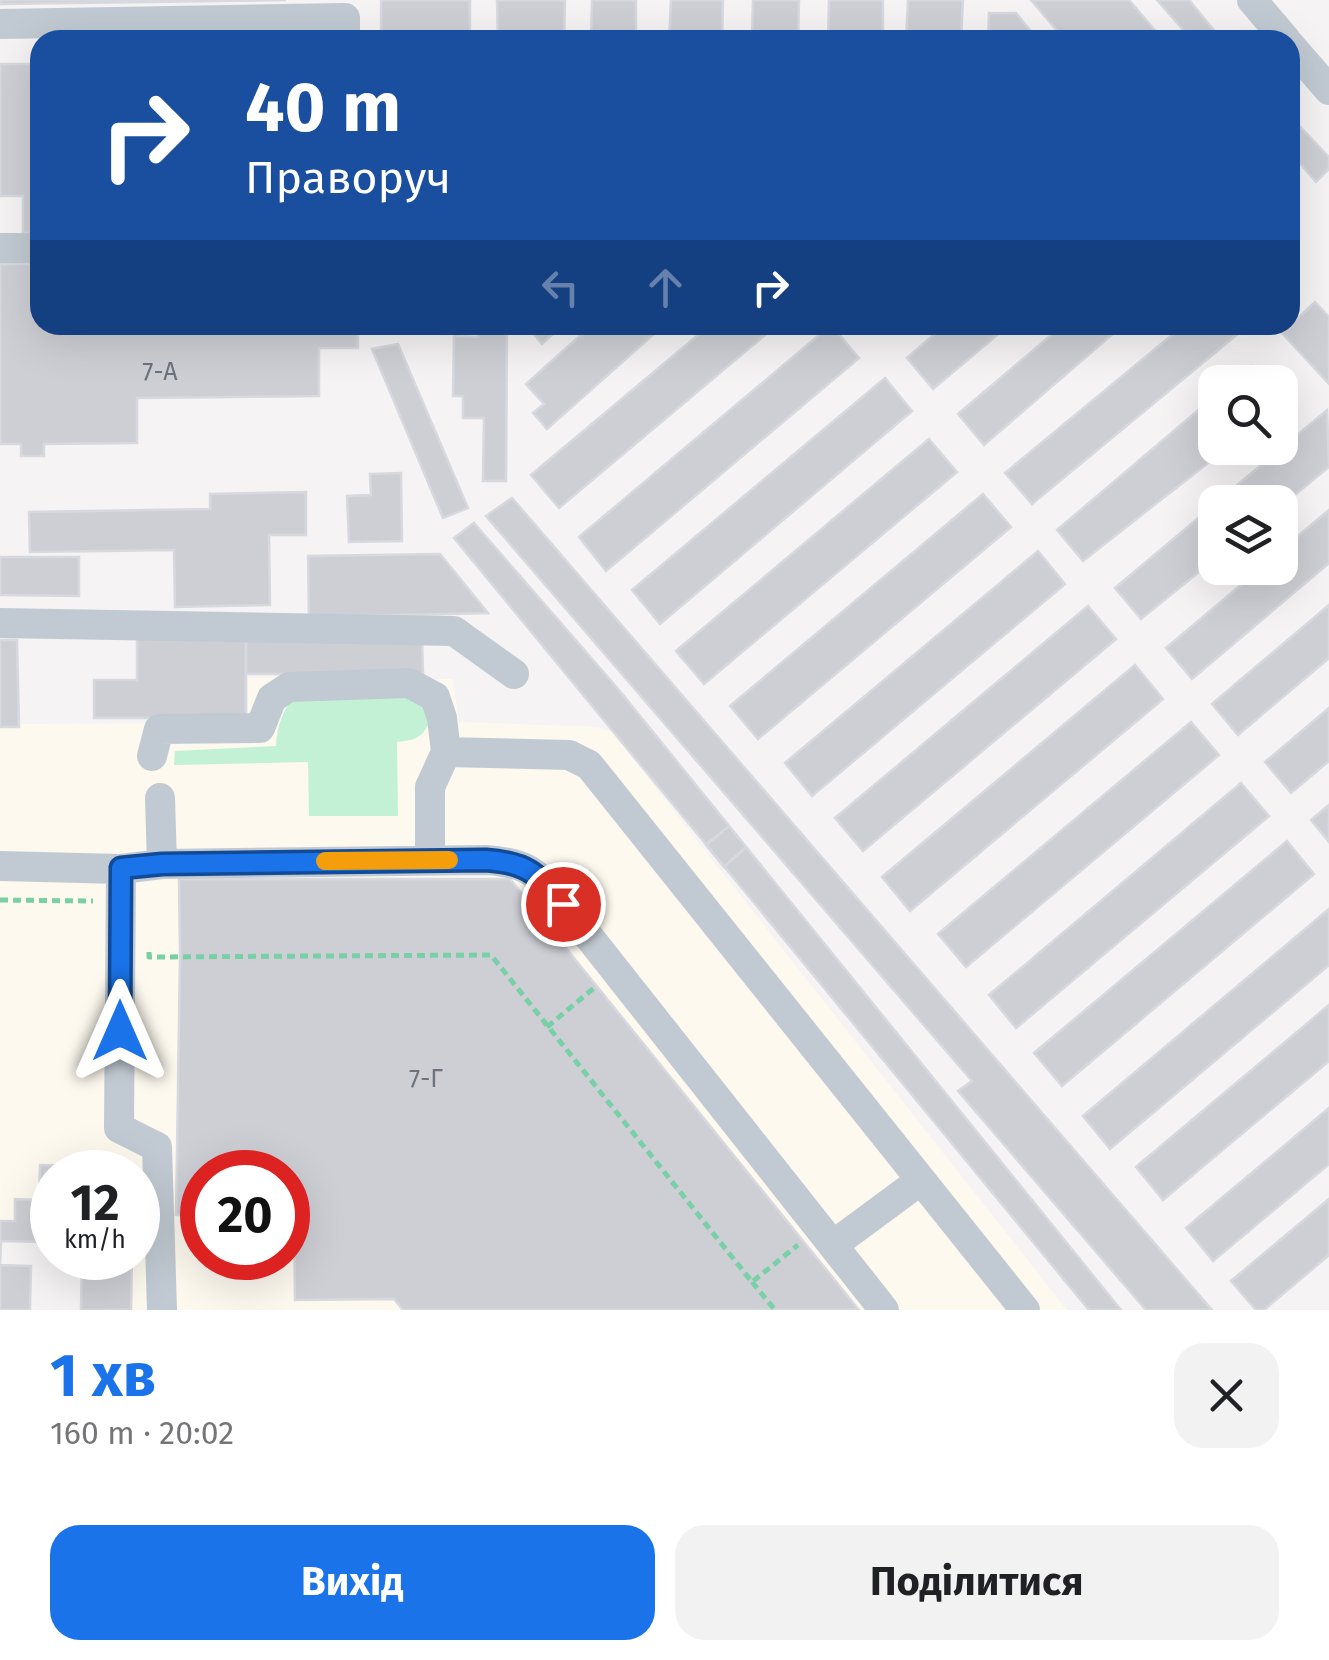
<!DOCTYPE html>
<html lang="uk">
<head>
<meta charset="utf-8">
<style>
	body { margin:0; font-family:"Fira Sans",sans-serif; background:#f2f2f2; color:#202124; height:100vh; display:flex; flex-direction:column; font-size:38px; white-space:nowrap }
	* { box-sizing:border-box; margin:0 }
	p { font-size:32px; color:#757577 }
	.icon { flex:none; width:55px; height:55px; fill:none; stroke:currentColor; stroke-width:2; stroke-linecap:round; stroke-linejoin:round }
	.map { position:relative; height:1310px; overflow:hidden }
	.sheet { display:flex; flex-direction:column; background:#fff; flex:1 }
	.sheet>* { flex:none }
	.guide { position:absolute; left:30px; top:30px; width:1270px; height:305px; border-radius:30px; box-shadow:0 10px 40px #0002; background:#1a4fa0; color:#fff; overflow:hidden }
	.fabs { position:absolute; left:1198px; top:365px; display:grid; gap:20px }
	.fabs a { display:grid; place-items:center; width:100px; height:100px; border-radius:20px; background:#fff; box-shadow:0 10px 40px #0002; font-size:50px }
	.speed { position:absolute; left:30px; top:1150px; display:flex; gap:20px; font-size:50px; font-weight:700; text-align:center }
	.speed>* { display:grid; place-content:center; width:130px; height:130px; border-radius:50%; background:#fff; box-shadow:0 10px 40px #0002; line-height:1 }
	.speed small { font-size:25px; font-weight:400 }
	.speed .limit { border:15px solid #d22; background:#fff; color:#111 }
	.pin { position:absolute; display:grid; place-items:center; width:85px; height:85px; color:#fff; margin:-42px; border:5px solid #fff; border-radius:50%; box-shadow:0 2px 10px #0007 }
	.me { position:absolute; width:110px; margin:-55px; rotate:0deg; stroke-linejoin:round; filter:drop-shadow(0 0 8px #0008) }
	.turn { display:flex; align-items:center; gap:35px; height:210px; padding:0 50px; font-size:45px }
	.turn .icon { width:130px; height:130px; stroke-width:2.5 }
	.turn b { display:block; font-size:70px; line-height:85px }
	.lanes { display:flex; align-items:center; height:95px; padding:0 50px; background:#0003; justify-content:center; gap:50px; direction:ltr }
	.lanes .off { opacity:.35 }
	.round { display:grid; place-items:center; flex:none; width:105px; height:105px; border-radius:30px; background:#f2f2f2 }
	.head { display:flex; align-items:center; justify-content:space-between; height:170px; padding:0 50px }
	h1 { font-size:60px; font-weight:700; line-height:75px; color:#1a73e8 }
	.button { display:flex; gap:20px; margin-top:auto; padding:20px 50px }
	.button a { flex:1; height:115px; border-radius:30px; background:#1a73e8; color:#fff; font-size:40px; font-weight:700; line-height:115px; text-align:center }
	.button a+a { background:#f2f2f2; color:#202124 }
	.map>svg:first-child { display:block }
	.commercial { fill:#fdf9ef; fill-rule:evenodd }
	.green { fill:#c3f1d5 }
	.building { fill:#cdcfd5; stroke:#d7d9de; stroke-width:2.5 }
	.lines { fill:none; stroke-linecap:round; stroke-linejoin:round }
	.path { stroke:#7ad0a6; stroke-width:5; stroke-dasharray:8 5; stroke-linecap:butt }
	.minor { stroke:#c1cad2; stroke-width:30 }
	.route-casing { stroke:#114b97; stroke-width:25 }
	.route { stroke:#1a73e8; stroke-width:18 }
	.slow { stroke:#f59e0b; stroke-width:18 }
	.labels { text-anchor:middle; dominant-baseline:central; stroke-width:10; stroke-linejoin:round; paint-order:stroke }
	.number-label { font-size:25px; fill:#6b747e }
</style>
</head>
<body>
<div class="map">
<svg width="1329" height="1310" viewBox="0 0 1329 1310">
	<rect width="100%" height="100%" fill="#f5f3f3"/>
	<path class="commercial" d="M248 678 453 679 459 722 597 727 611 731 1067 1310H131L132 1258H138V1172H134V1167L40 1165 39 1200 16 1199 15 1221H0V724L248 723ZM202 1172H288V1258H202Z"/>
	<path class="green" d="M295 694 419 697 430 720C423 738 416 740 397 742L398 816H309L308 762 174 765 175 751 276 746C277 725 283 711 295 694Z"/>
	<path class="building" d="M0 0H286L0 4Z
		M381 0H470V40H360V32L381 31Z
		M497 0H565L564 40H498Z
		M592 0H636V40H591Z
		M671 0H723L722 40H669Z
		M753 0H799L798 40H752Z
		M829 0H883V40H828Z
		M908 0H963L961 40H906Z
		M1031 0H1129L1163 40H1065Z
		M1157 0H1189L1222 40H1192Z
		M989 13H1016L1038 40H988Z
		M267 23H329V40H112L267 39Z
		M0 64H40V233H23V196H0Z
		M1290 116 1329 157V169L1316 182 1290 152Z
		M0 264H40V325H358V348H319V396L137 398V443L44 444V456H21V444H0Z
		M1315 302 1329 317V384L1282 333Z
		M442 325H467L468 333 442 334Z
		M478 325H507L506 481H483L484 418H463V396H453L454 336 478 337Z
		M526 325H563L542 344Z
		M592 325H664L547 429 533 413 544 404 526 384Z
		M710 325H777L559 508 531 475Z
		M831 325 859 358 606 571 579 537Z
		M945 325H1009L933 389 907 358Z
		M1063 325H1123L984 445 958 414Z
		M1184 325H1234L1240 332 1032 504 1005 473Z
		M398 344 468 508 443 518 372 349Z
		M1251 366 1264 382H1231Z
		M885 378 912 411 660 624 632 590Z
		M1215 396V448H1227L1083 561 1057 530Z
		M1327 410 1329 467 1280 507V502H1217Z
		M929 439 957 472 704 684 676 651Z
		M401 473 402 541 349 542 347 496 371 495 370 474Z
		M306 492V535H269L270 605 175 607 174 550 30 552 29 512 210 509V494Z
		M983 494 1011 527 758 739 730 706Z
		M512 498 1212 1310H1146L958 1091 972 1081 486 516Z
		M1215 504V559L1141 619 1115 588Z
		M1329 510V563L1192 679 1166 648 1261 568H1280V551Z
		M474 523 619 690 1121 1310H1089L454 538Z
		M1038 551 1065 584 812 796 785 763Z
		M440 554 488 613 309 617 308 556Z
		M0 557H79V596L0 595Z
		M1329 605V658L1238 735 1212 704Z
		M1088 606 1116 639 863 851 835 818Z
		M137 634H246V718H94V680H137Z
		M422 639 423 674H246V640Z
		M0 640H17L19 727H0Z
		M1135 665 1163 699 910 911 882 877Z
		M1329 708V761L1291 793 1265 762Z
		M1191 722 1219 755 966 967 938 934Z
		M1241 783 1269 816 1016 1028 989 995Z
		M1329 805V842L1311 820Z
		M729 826 746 847 724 867 706 845Z
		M1287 841 1314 874 1062 1086 1034 1053Z
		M179 879H510L859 1310H403L394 1299 295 1300 294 1216H288V1172H202V1215H176L180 956Z
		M1329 909V965L1110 1149 1083 1116Z
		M1329 1005V1061L1163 1200 1136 1167Z
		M1329 1108V1164L1213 1261 1186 1228Z
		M40 1165 134 1167V1172H52V1237H43V1242L1 1241 0 1265 31 1266 30 1310H0V1221H15V1199L39 1200Z
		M1329 1199V1255L1264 1310H1256L1231 1281Z
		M82 1258H132L131 1310H81Z"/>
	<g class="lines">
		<path class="path" d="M0 900 93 901
			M149 952V957L491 955 752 1282 798 1245
			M547 1027 594 988
			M752 1282 775 1310"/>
		<path class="minor" d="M1252 0 1286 40
			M0 24 345 18V40
			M1290 45 1329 90
			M0 248H40
			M0 623 454 631 514 674
			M152 756 159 729 260 728 272 698 289 687 409 683 435 697 442 718 446 752
			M160 798 162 864
			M430 860V787L446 752 569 755 589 765 1025 1310
			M0 866 121 869 162 864 486 860C530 863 535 872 563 904L884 1310
			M121 869 119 1128 157 1147 162 1310
			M833 1245 921 1180"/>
	</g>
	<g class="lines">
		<g class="route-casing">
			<path id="route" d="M120 1031 121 868 162 864 486 860C528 863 536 873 563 904"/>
		</g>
		<use href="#route" class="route"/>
		<path class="slow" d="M325 861 449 860"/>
	</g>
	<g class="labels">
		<g class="number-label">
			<text x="160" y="372">7-А</text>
			<text x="426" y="1079">7-Г</text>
		</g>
	</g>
</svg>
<div class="fabs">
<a><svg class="icon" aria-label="search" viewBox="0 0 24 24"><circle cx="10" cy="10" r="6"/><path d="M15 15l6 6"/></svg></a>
<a><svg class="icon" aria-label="layers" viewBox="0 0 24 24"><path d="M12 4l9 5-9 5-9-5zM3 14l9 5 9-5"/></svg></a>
</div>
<div class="speed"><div>12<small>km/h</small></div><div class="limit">20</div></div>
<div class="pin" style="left:563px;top:904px;background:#d93025"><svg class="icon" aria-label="arrive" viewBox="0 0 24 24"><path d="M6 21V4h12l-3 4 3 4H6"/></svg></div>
<svg class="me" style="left:120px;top:1031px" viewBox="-20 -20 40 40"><path d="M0-17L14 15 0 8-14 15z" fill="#1a73e8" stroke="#fff" stroke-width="4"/></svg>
<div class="guide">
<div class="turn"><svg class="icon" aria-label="right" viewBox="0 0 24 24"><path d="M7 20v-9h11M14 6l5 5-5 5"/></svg><div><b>40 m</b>Праворуч</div></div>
<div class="lanes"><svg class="icon off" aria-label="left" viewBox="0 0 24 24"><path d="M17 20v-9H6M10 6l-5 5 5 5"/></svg><svg class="icon off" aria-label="ahead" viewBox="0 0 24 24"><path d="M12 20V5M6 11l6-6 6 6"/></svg><svg class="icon" aria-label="right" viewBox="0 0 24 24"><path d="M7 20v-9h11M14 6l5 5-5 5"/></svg></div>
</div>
</div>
<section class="sheet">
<div class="head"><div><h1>1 хв</h1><p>160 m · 20:02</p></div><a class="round"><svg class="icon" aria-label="close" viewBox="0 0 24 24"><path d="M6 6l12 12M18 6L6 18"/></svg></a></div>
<div class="button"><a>Вихід</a><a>Поділитися</a></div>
</section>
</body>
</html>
